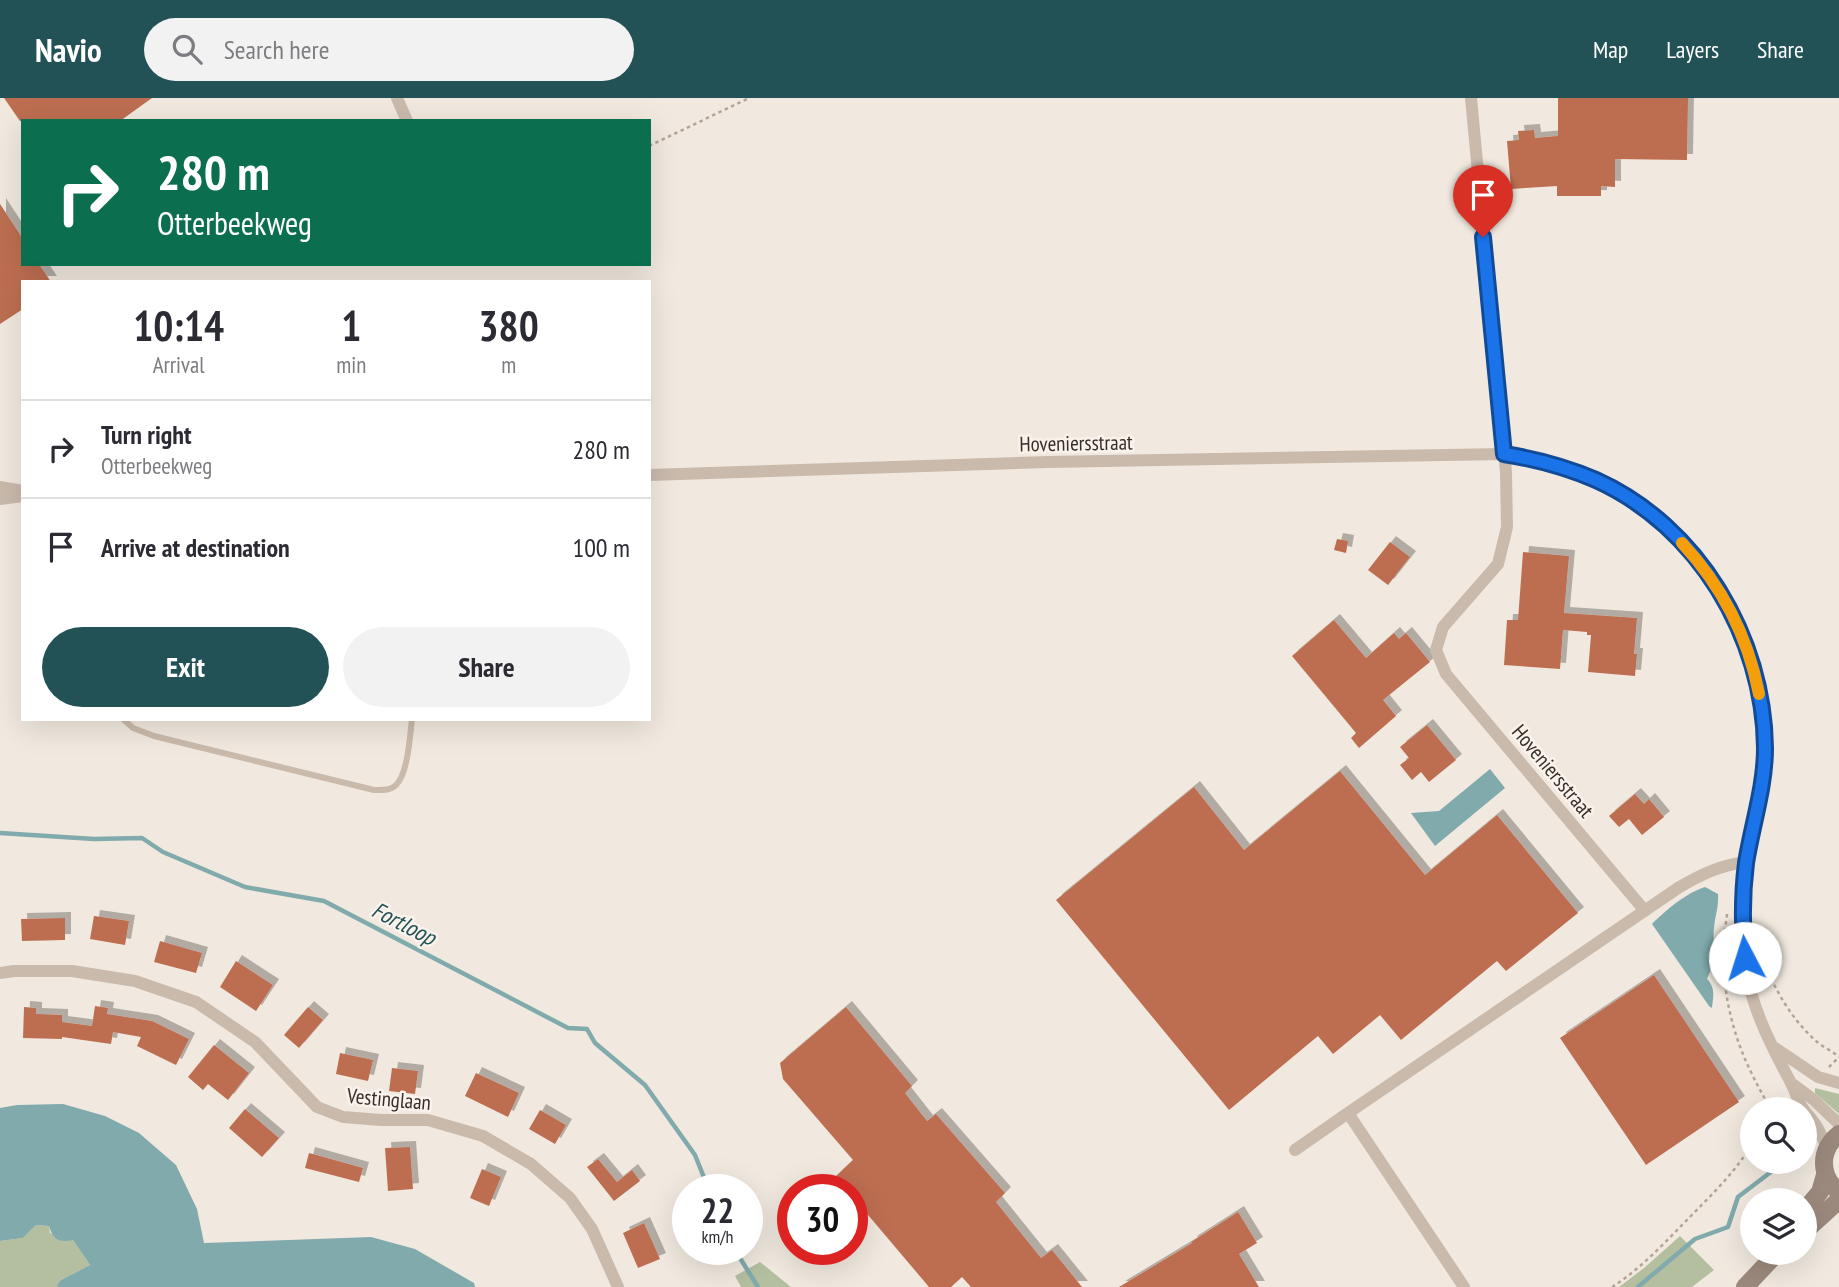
<!DOCTYPE html>
<html lang="en">
<head>
<meta charset="utf-8">
<style>
	body { margin:0; font-family:"PT Sans Narrow",sans-serif; background:#f2f2f3; color:#2b2b33; height:100vh; display:flex; flex-direction:column; font-size:26px; white-space:nowrap }
	* { box-sizing:border-box; margin:0 }
	p { font-size:23px; color:#7c7c81 }
	.icon { flex:none; width:38px; height:38px; fill:none; stroke:currentColor; stroke-width:2; stroke-linecap:round; stroke-linejoin:round }
	.map { position:relative; flex:1; overflow:hidden }
	.side { position:absolute; left:21px; top:182px; width:630px; height:441px; display:flex; flex-direction:column; background:#fff; border-radius:0px; box-shadow:0 7px 28px #0002 }
	.side>* { flex:none }
	.top-card { position:absolute; left:21px; top:21px; width:630px; height:147px; border-radius:0px; box-shadow:0 7px 28px #0002; background:#0b6e4f; color:#fff; overflow:hidden }
	.controls { position:absolute; left:1740px; top:999px; display:grid; gap:14px }
	.controls a { display:grid; place-items:center; width:77px; height:77px; border-radius:50%; background:#fff; box-shadow:0 7px 28px #0002; font-size:35px }
	.speed { position:absolute; left:672px; top:1076px; display:flex; gap:14px; font-size:35px; font-weight:700; text-align:center }
	.speed>* { display:grid; place-content:center; width:91px; height:91px; border-radius:50%; background:#fff; box-shadow:0 7px 28px #0002; line-height:1 }
	.speed small { font-size:18px; font-weight:400 }
	.speed .limit { border:10px solid #d22; background:#fff; color:#111 }
	.pin { position:absolute; display:grid; place-items:center; width:60px; height:60px; color:#fff; margin:-72px -30px; border-radius:50% 50% 50% 0; rotate:-45deg; box-shadow:0 0 7px #0007 }
	.pin .icon { rotate:45deg }
	.me { position:absolute; width:77px; margin:-38px; rotate:355deg; stroke-linejoin:round; filter:drop-shadow(0 0 5px #0008) }
	.turn { display:flex; align-items:center; gap:24px; height:147px; padding:0 21px; font-size:32px }
	.turn .icon { width:91px; height:91px; stroke-width:2.5 }
	.turn b { display:block; font-size:49px; line-height:60px }
	.eta { display:flex; justify-content:space-evenly; align-items:center; height:119px; text-align:center }
	.eta b { font-size:42px; font-weight:700; line-height:49px }
	.primary-button { display:flex; gap:14px; margin-top:auto; padding:14px 21px }
	.primary-button a { flex:1; height:80px; border-radius:42px; background:#235256; color:#fff; font-size:28px; font-weight:700; line-height:80px; text-align:center }
	.primary-button a+a { background:#f2f2f3; color:#2b2b33 }
	ul { padding:0; list-style:none }
	li { display:flex; align-items:center; gap:21px; height:98px; padding:0 21px; border-top:2px solid #e1e1e2 }
	li div { flex:1 }
	li b { display:block; font-size:26px }
	li em { font-style:normal }
	header { display:flex; align-items:center; gap:42px; box-sizing:border-box; height:98px; padding:0 35px; background:#235256; color:#fff }
	header strong { font-size:33px }
	nav { display:flex; gap:38px; margin-inline-start:auto; font-size:24px }
	.search { width:490px; height:63px; background:#f2f2f3; display:flex; align-items:center; gap:18px; box-sizing:border-box; padding:0 24px; border-radius:38px; color:#7c7c81; font-size:26px }
	.map>svg:first-child { display:block }
	.green { fill:#b4bfa0 }
	.water { fill:#80aaac }
	.lines { fill:none; stroke-linecap:round; stroke-linejoin:round }
	.stream { stroke:#80aaac; stroke-width:4.5 }
	.building { fill:#bd6e51; filter:url(#shadow) }
	.path { stroke:#b4a496; stroke-width:2.5; stroke-dasharray:3.5 3.5; stroke-linecap:butt }
	.service { stroke:#c9baac; stroke-width:6 }
	.minor { stroke:#c9baac; stroke-width:12 }
	.secondary { stroke:#9c897d; stroke-width:18 }
	.route-casing { stroke:#114b97; stroke-width:18 }
	.route { stroke:#1a73e8; stroke-width:12 }
	.slow { stroke:#f59e0b; stroke-width:12 }
	.labels { text-anchor:middle; dominant-baseline:central; stroke-width:5; stroke-linejoin:round; paint-order:stroke }
	.street-label { font-size:21px; fill:#372f2a; stroke:#f9f3ec }
	.water-label { font-size:23px; font-style:italic; fill:#235256; stroke:#f9f3ec }
</style>
</head>
<body>
<header>
<strong>Navio</strong>
<div class="search"><svg class="icon" aria-label="search" viewBox="0 0 24 24"><circle cx="10" cy="10" r="6"/><path d="M15 15l6 6"/></svg>Search here</div>
<nav><a>Map</a><a>Layers</a><a>Share</a></nav>
</header>
<div class="map">
<svg width="1839" height="1189" viewBox="0 0 1839 1189">
	<defs>
		<filter id="shadow"><feDropShadow dx="6" dy="-6" stdDeviation="0" flood-color="#0004"/></filter>
	</defs>
	<rect width="100%" height="100%" fill="#f1e9df"/>
	<path class="green" d="M1815 990 1839 996V1016L1815 995Z
		M36 1127 49 1128 50 1135 73 1142 90 1167 61 1182 57 1187 58 1189H0V1143L23 1140Z
		M1680 1138 1714 1172 1692 1189H1619L1644 1170Z
		M760 1164 791 1189H741L735 1178Z"/>
	<path class="water" d="M1490 671 1505 690 1435 748 1411 715 1439 713Z
		M1705 789 1718 796C1719 808 1715 818 1714 830 1713 838 1714 846 1714 854 1713 863 1711 873 1707 881 1716 890 1713 899 1712 910L1709 908 1652 826C1666 812 1686 795 1705 789Z
		M63 1006 105 1018 139 1035 176 1067 197 1111 204 1145 371 1139 415 1151 474 1185 475 1189H58L57 1187 61 1182 90 1167 73 1142C60 1145 53 1142 49 1128L36 1127 23 1140 0 1143V1010L17 1007Z"/>
	<g class="lines">
		<path class="stream" d="M0 735 94 741 142 740 163 754 245 789 324 803 568 930 587 931 595 945 645 987 695 1057 709 1092
			M735 1152 758 1189
			M1638 1189 1695 1141 1728 1129 1738 1099 1784 1064"/>
	</g>
	<path class="building" d="M4 0H152L120 23H20Z
		M1558 0H1688L1687 62 1615 61V89L1601 88V98H1557V88L1511 91 1507 43 1519 42 1518 33 1534 32 1535 40 1558 38Z
		M0 106 23 141V166H39L51 184H23V211L0 226Z
		M1337 441 1348 443 1346 455 1334 452Z
		M1390 444 1410 459 1388 487 1368 472Z
		M1523 454 1569 458 1564 515 1637 520 1634 556H1637L1635 578 1588 574 1591 537H1587V534L1563 532 1560 571 1504 567 1507 522H1518Z
		M1334 522 1366 560 1394 535 1399 541 1406 535 1430 564 1383 602 1396 618 1359 650 1351 640 1356 635 1292 558Z
		M1427 627 1456 662 1429 684 1421 674 1412 682 1400 667 1409 660 1400 649Z
		M1340 673 1425 777 1497 717 1578 815 1506 873 1497 863 1401 942 1380 917 1333 956 1318 938 1229 1012 1056 802 1194 689 1244 752Z
		M1635 696 1644 706 1649 701 1664 719 1642 737 1629 721 1619 729 1609 718Z
		M94 818 129 823 125 847 90 841Z
		M65 820V842L22 843 21 821Z
		M160 843 202 855 196 875 154 864Z
		M236 863 273 887 256 913 220 889Z
		M1654 877 1739 1004 1646 1067 1560 940Z
		M95 908 108 910 107 916 152 923 189 941 176 967 137 948 141 939 113 934 111 946 62 939V941L23 940 24 909 36 910V916L62 917V924L92 928Z
		M308 909 323 922 299 950 284 937Z
		M846 909 912 988 905 995 927 1023 936 1016 1005 1095 996 1104 1041 1160 1052 1152 1082 1189H971L962 1179 951 1189H929L852 1098V1092H847L836 1078 853 1062 783 981 780 965Z
		M214 947 249 975 228 1002 208 986 203 992 188 979Z
		M340 955 373 962 368 983 336 976Z
		M392 970 418 973 415 996 389 993Z
		M476 975 519 995 508 1019 465 998Z
		M245 1011 279 1040 262 1059 229 1030Z
		M540 1012 566 1027 555 1046 529 1031Z
		M410 1049 413 1091 388 1093 385 1050Z
		M309 1055 363 1070 359 1084 305 1070Z
		M598 1061 617 1084 632 1072 640 1083 614 1103 587 1069Z
		M482 1071 501 1079 489 1108 470 1100Z
		M1238 1114 1257 1145 1239 1156 1259 1189H1119L1192 1145 1191 1144Z
		M644 1125 660 1161 638 1170 623 1135Z"/>
	<g class="lines">
		<path class="path" d="M649 48 749 0
			M1727 816C1726 827 1723 838 1723 848 1722 890 1732 936 1751 974 1757 987 1764 999 1771 1012
			M1758 848C1770 883 1788 918 1816 943 1823 949 1832 953 1839 959
			M1829 969 1839 959
			M1780 1012 1786 1007
			M1612 1189C1641 1171 1665 1144 1689 1120 1712 1096 1736 1074 1752 1045"/>
		<path class="service" d="M123 621 133 630 154 638 374 692C382 692 390 693 396 687 408 676 410 637 412 621"/>
		<path class="minor" d="M397 0 407 23
			M1471 0 1506 374 1507 429 1498 466 1443 529 1436 552 1446 576 1645 813
			M649 377 1048 364 1504 356C1536 362 1566 369 1596 382 1698 429 1765 539 1765 651 1765 688 1754 724 1747 761 1740 799 1741 839 1747 877 1754 915 1773 951 1791 985 1795 992 1797 1002 1802 1009 1806 1015 1811 1020 1815 1026 1820 1033 1823 1041 1827 1050
			M0 389 23 393
			M0 401 23 398
			M0 875 14 873H72L135 883 196 904 255 944 317 1009 343 1019 381 1022H428L483 1038 531 1066 570 1100 592 1131 618 1189
			M1775 950 1818 979 1839 985
			M1794 987 1814 1002 1839 1026
			M1295 1052 1348 1015
			M1464 1189 1348 1015 1678 790C1700 777 1720 767 1746 764"/>
		<path class="secondary" d="M1839 1036C1819 1052 1819 1078 1839 1094
			M1804 1113 1820 1094 1825 1077
			M1804 1134 1839 1102
			M1745 1189 1777 1155"/>
	</g>
	<g class="lines">
		<g class="route-casing">
			<path id="route" d="M1483 139 1504 356C1536 361 1566 369 1596 382 1698 428 1764 539 1765 650 1765 689 1752 727 1746 765 1742 797 1742 828 1745 860"/>
		</g>
		<use href="#route" class="route"/>
		<path class="slow" d="M1682 445C1722 488 1748 539 1759 596"/>
	</g>
	<g class="labels">
		<g class="street-label">
			<text transform="translate(1076 345) rotate(-1)">Hoveniersstraat</text>
			<text transform="translate(1553 673) rotate(50)">Hoveniersstraat</text>
			<text transform="translate(389 1001) rotate(5)">Vestinglaan</text>
		</g>
		<g class="water-label">
			<text transform="translate(404 825) rotate(27)">Fortloop</text>
		</g>
	</g>
</svg>
<div class="controls">
<a><svg class="icon" aria-label="search" viewBox="0 0 24 24"><circle cx="10" cy="10" r="6"/><path d="M15 15l6 6"/></svg></a>
<a><svg class="icon" aria-label="layers" viewBox="0 0 24 24"><path d="M12 4l9 5-9 5-9-5zM3 14l9 5 9-5"/></svg></a>
</div>
<div class="speed"><div>22<small>km/h</small></div><div class="limit">30</div></div>
<div class="pin" style="left:1483px;top:139px;background:#d93025"><svg class="icon" aria-label="arrive" viewBox="0 0 24 24"><path d="M6 21V4h12l-3 4 3 4H6"/></svg></div>
<svg class="me" style="left:1745px;top:860px" viewBox="-20 -20 40 40"><circle r="19" fill="#fff"/><path d="M0-13L10 11 0 6-10 11z" fill="#1a73e8"/></svg>
<div class="top-card">
<div class="turn"><svg class="icon" aria-label="right" viewBox="0 0 24 24"><path d="M7 20v-9h11M14 6l5 5-5 5"/></svg><div><b>280 m</b>Otterbeekweg</div></div>
</div>
<section class="side">
<div class="eta">
<div><b>10:14</b><p>Arrival</p></div>
<div><b>1</b><p>min</p></div>
<div><b>380</b><p>m</p></div>
</div>
<ul>
<li><svg class="icon" aria-label="right" viewBox="0 0 24 24"><path d="M7 20v-9h11M14 6l5 5-5 5"/></svg><div><b>Turn right</b><p>Otterbeekweg</p></div><em>280 m</em></li>
<li><svg class="icon" aria-label="arrive" viewBox="0 0 24 24"><path d="M6 21V4h12l-3 4 3 4H6"/></svg><div><b>Arrive at destination</b></div><em>100 m</em></li>
</ul>
<div class="primary-button"><a>Exit</a><a>Share</a></div>
</section>
</div>
</body>
</html>
